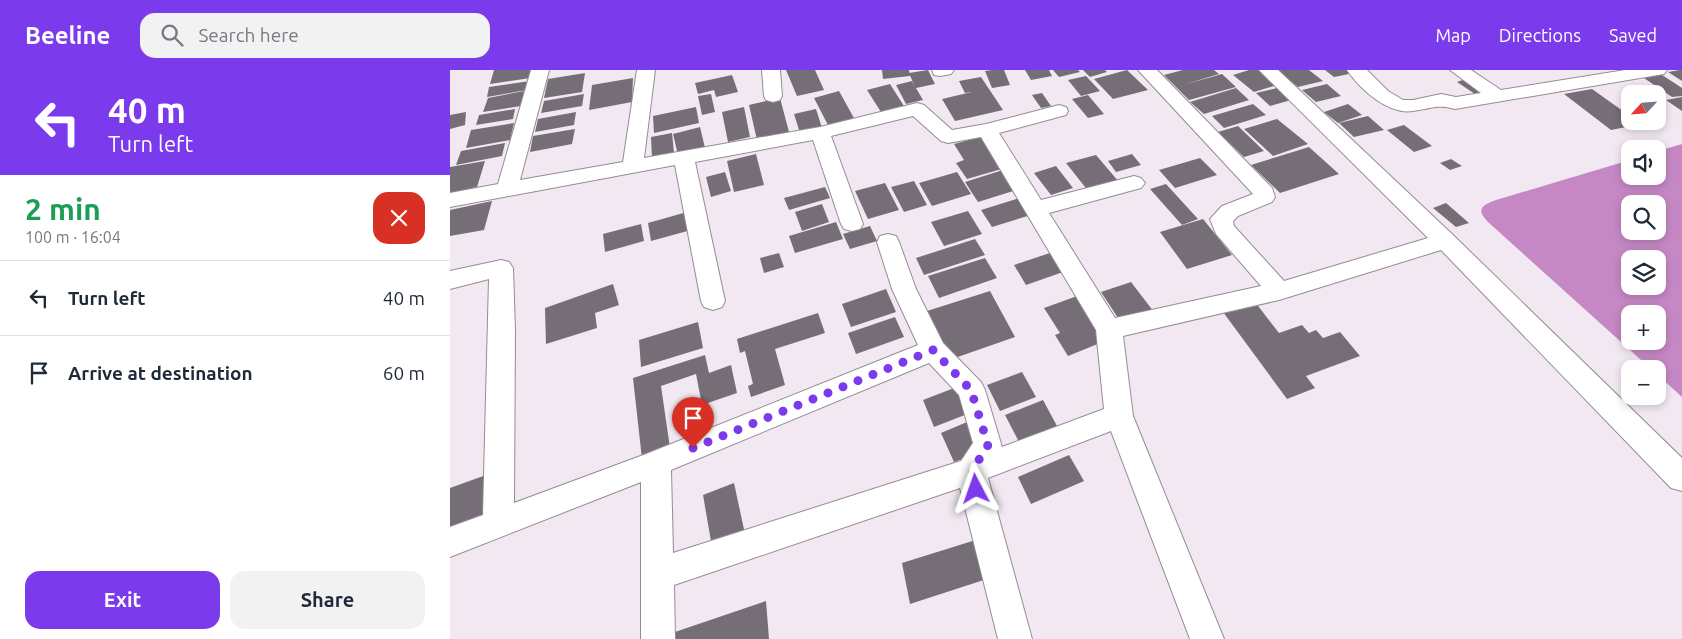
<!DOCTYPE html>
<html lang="en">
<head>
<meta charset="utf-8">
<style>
	body { margin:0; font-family:Ubuntu,sans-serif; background:#f2f2f3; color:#1f2937; height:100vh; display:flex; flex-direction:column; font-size:19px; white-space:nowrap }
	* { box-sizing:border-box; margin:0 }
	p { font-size:16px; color:#747a83 }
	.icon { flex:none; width:28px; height:28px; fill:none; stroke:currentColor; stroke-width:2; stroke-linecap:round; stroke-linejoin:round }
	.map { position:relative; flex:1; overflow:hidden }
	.sheet { display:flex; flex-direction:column; background:#fff; width:450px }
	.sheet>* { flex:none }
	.hud { background:#7c3aed; color:#fff; overflow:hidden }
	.needle { width:32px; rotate:244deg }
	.buttons { position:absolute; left:1171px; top:15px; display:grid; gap:10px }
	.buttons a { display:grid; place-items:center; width:45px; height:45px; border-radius:10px; background:#fff; box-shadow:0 2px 8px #0003; font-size:25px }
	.pin { position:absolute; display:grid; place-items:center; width:42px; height:42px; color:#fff; margin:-51px -21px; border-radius:50% 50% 50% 0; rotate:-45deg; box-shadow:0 0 5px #0007 }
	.pin .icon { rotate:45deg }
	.me { position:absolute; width:55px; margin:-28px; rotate:356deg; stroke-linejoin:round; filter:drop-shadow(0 0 4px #0008) }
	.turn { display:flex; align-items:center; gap:18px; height:105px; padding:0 25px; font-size:22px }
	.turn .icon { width:65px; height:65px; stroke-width:2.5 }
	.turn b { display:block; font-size:35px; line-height:42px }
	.round { display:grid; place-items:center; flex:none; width:52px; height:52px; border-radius:15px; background:#f2f2f3 }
	.summary { display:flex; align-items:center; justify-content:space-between; height:85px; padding:0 25px }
	h1 { font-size:30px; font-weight:700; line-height:38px; color:#1e9e55 }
	.action { display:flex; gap:10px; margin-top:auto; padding:10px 25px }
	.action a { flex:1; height:58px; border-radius:15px; background:#7c3aed; color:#fff; font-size:20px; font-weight:700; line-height:58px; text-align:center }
	.action a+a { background:#f2f2f3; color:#1f2937 }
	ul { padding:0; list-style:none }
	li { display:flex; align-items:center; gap:15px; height:75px; padding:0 25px; border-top:1px solid #e0e1e3 }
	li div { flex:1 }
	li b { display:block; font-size:19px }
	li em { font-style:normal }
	header { display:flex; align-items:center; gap:30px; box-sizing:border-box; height:70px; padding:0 25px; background:#7c3aed; color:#fff }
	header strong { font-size:24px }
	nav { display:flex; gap:28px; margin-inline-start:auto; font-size:18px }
	.search { width:350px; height:45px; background:#f2f2f3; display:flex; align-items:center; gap:12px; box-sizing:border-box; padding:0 18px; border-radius:15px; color:#747a83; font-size:19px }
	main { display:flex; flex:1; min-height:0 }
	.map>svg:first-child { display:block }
	.water { fill:#c588c5; fill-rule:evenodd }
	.building { fill:#766e76 }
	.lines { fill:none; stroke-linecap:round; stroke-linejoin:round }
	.minor-casing { stroke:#948c94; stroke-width:2 }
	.minor { fill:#fff; fill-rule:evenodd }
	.route { stroke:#7c3aed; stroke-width:9; stroke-dasharray:0 16.2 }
</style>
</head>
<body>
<header>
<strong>Beeline</strong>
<div class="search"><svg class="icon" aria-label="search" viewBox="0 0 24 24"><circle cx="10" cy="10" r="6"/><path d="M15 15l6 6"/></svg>Search here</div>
<nav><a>Map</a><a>Directions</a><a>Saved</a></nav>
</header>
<main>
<section class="sheet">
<div class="hud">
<div class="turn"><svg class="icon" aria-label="left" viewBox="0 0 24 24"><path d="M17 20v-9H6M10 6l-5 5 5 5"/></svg><div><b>40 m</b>Turn left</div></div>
</div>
<div class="summary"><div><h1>2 min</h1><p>100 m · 16:04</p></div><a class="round" style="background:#d93025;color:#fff"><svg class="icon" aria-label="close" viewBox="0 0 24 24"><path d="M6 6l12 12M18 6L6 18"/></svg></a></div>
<ul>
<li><svg class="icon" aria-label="left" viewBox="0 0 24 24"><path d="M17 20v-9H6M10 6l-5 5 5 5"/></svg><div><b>Turn left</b></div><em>40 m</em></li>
<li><svg class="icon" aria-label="arrive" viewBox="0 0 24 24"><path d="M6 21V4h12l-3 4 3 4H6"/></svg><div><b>Arrive at destination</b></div><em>60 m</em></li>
</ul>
<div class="action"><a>Exit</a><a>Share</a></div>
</section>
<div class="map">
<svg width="1232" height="569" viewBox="0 0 1232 569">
	<rect width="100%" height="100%" fill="#f1e8f1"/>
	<path class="water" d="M1232 74V327L1208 305V299H1201L1038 152C1026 139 1031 136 1046 130L1180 90V106H1208V81ZM1180 134H1208V161H1180ZM1180 189H1208V216H1180ZM1180 244H1208V271H1180Z"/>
	<path class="building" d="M44 0H83L81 8 40 14Z
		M336 0H365L374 20 347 26Z
		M432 0H459L460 6 433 9Z
		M478 0 485 14 466 18 473 30 456 34 446 15 462 11 465 17 459 3Z
		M542 0H554L560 15 542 18 535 1Z
		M575 0H599L602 6 581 10Z
		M603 0H628L630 2 609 7Z
		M633 0H655L657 2 640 7Z
		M677 0 698 20 663 29 644 9Z
		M733 0H764L769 4 733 15 772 4 786 17 739 30 714 5Z
		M799 0H808L827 15 804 22 783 5Z
		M827 0H859L873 11 848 17Z
		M875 0H901L904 3 884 7Z
		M1232 0V11L1218 2 1230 0Z
		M1206 1 1232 18V26L1222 27 1188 4Z
		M135 3 132 22 94 28 98 9Z
		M282 5 288 22 266 27 264 20 248 24 245 13Z
		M636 6 650 21 631 26 618 10Z
		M531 7 553 40 505 51 492 29 522 22 515 23 509 11Z
		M183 8 182 32 139 40 142 15Z
		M1018 8 1040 23 1028 26 1007 12Z
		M80 11 77 20 37 27 39 17Z
		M440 14 454 36 431 42 417 20Z
		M877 14 891 26 866 32 852 20Z
		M786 18 799 30 754 44 740 32Z
		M827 18 841 30 820 36 806 23Z
		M1142 19 1180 46V51H1187L1192 54 1161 60 1114 24Z
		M74 21 71 36 33 42 38 28Z
		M389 21 405 50 379 57 364 28Z
		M592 23 601 36 591 38 582 25Z
		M134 24 132 36 91 43 94 31Z
		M261 24 265 42 252 45 248 26Z
		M638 25 654 44 638 48 622 29Z
		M1232 27V41L1216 30Z
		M330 28 339 62 307 70 299 35Z
		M803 34 816 45 774 58 762 46Z
		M898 34 912 45 888 53 874 42Z
		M246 37 249 53 204 63 203 46Z
		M294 37 300 67 278 72 272 42Z
		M65 39 63 49 26 55 29 45Z
		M366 39 372 58 350 63 344 44Z
		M16 42 15 55 0 59V45Z
		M126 42 124 55 85 62 88 49Z
		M918 46 934 60 904 67 889 53Z
		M827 49 858 74 823 86 794 59Z
		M64 53 60 70 16 78 21 60Z
		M954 55 982 76 964 82 937 60Z
		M788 56 814 81 794 87 768 62Z
		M250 57 255 78 228 85 223 64Z
		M125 59 122 74 80 82 83 66Z
		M222 63 224 83 202 88 201 67Z
		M534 66 555 98 517 109 506 93 514 90 504 74Z
		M55 73 52 86 6 95 11 81Z
		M859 77 889 104 830 123 801 95Z
		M306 84 314 115 284 122 277 91Z
		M682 84 691 95 666 102 658 91Z
		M646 85 669 112 639 122 616 93Z
		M750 88 767 105 725 118 709 100Z
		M1001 89 1012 96 1000 100 990 93Z
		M35 91 27 117 0 123V97Z
		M606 96 623 118 601 125 584 103Z
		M556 99 570 119 528 132 515 112Z
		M275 102 281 121 261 127 256 107Z
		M507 102 521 124 482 136 469 113Z
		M464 111 477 135 454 142 441 117Z
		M435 113 449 140 418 149 405 121Z
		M716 114 748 149 732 155 700 119Z
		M375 117 380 128 339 140 334 128Z
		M570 128 581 145 542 157 531 140Z
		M42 131 34 160 0 166V140Z
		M996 133 1019 153 1006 157 983 138Z
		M372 134 379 152 352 161 345 142Z
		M518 141 532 164 494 176 481 152Z
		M237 142 241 160 201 171 198 153Z
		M753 149 782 185 737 199 710 162Z
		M386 152 393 169 345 183 339 166Z
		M191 154 194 171 155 182 153 164Z
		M420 156 427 171 400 179 393 164Z
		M525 169 535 185 474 205 466 188Z
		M603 182 616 201 576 215 564 195Z
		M329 183 334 197 314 203 310 188Z
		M535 188 547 208 489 228 478 206Z
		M681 212 704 242 672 254 651 222Z
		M163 214 169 235 145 243 147 258 96 274 95 238Z
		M436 219 446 242 401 257 392 234Z
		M540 221 565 267 499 290 477 241Z
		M630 225 655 271 618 286 605 265 610 263 594 238Z
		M805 232 829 263 852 255 859 263 866 260 873 268 890 262 910 286 856 306 865 318 837 329 773 242Z
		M368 243 375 263 325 279 335 315 301 327 298 316 303 314 295 281 290 283 287 269Z
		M445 247 454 267 406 284 398 263Z
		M248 252 253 278 191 297 189 270Z
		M255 285 259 303 281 295 287 323 252 335 246 304 211 316 220 378 192 389 183 308Z
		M572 302 586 327 550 341 537 315Z
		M512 315 525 341 484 357 473 330Z
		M593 330 607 356 569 372 555 345Z
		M517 352 532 382 504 392 491 363Z
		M619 385 634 411 581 434 568 407Z
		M36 405 34 451 0 463V418Z
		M284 413 295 464 262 477 253 425Z
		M532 468 543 507 460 534 452 493Z
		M316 531 319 569H222V563Z"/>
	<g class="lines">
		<g class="minor-casing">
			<path id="minor" d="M81 0H99L70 110 173 92 187 0H205L194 88 370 57 467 33 474 35 502 60 536 54 609 35 616 37 618 41 616 45 549 63 591 130 684 106 691 108 695 113 691 118 599 143 665 248 811 216 766 164 760 149 772 136 803 124 688 0H707L822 118 825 127 822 132 788 146 783 151 784 156 834 211 978 168 809 0H828L1003 165 1232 388V421L1221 418 991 180 829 230 673 266 683 346 774 569H740L661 361 538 408 582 569H548L510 418 224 515 225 569H191V412L0 487V457L33 445 39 209 0 219V201L51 190 59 192 63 198 65 260 64 433 196 384 468 275 442 219 427 172 430 166 438 164 446 166 449 172 466 219 493 273 531 312 535 320 552 377 654 339 646 260 531 67 498 73 491 71 463 46 381 66 413 154 410 159 402 161 394 159 391 154 363 70 245 92 275 231 272 237 263 240 254 237 251 231 225 95 0 137V123L48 114ZM479 293 509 325 523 373 511 391 223 483 221 400Z
				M312 0H330L332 26 330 30 323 32 316 30 314 26Z
				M482 0H504L501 4 490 6 484 5Z
				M897 0H917L938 21 953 30H963L991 24 1006 27 1031 23 1000 0H1021L1051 20 1175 0H1217L1214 4 1208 5 1005 39C987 34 980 39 963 41 938 45 910 19 897 0Z"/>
		</g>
		<use href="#minor" class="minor"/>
	</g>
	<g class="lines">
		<path class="route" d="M243 378 483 280 521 320 538 375 522 401 526 419"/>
	</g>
</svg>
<div class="buttons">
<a><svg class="needle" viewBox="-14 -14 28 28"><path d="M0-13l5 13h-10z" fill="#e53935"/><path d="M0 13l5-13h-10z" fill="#747a83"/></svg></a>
<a><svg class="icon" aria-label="sound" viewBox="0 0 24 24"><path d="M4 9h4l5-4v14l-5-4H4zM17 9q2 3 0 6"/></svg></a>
<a><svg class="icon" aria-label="search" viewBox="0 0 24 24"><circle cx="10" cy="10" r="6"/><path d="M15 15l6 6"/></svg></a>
<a><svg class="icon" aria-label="layers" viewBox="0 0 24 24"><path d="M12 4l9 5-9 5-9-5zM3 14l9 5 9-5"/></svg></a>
<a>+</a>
<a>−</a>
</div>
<div class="pin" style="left:243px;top:378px;background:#d93025"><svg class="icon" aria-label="arrive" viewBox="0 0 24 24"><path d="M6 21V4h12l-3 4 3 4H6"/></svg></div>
<svg class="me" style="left:526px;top:419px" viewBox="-20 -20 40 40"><path d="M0-17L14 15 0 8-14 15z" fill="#7c3aed" stroke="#fff" stroke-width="4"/></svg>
</div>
</main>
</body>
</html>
